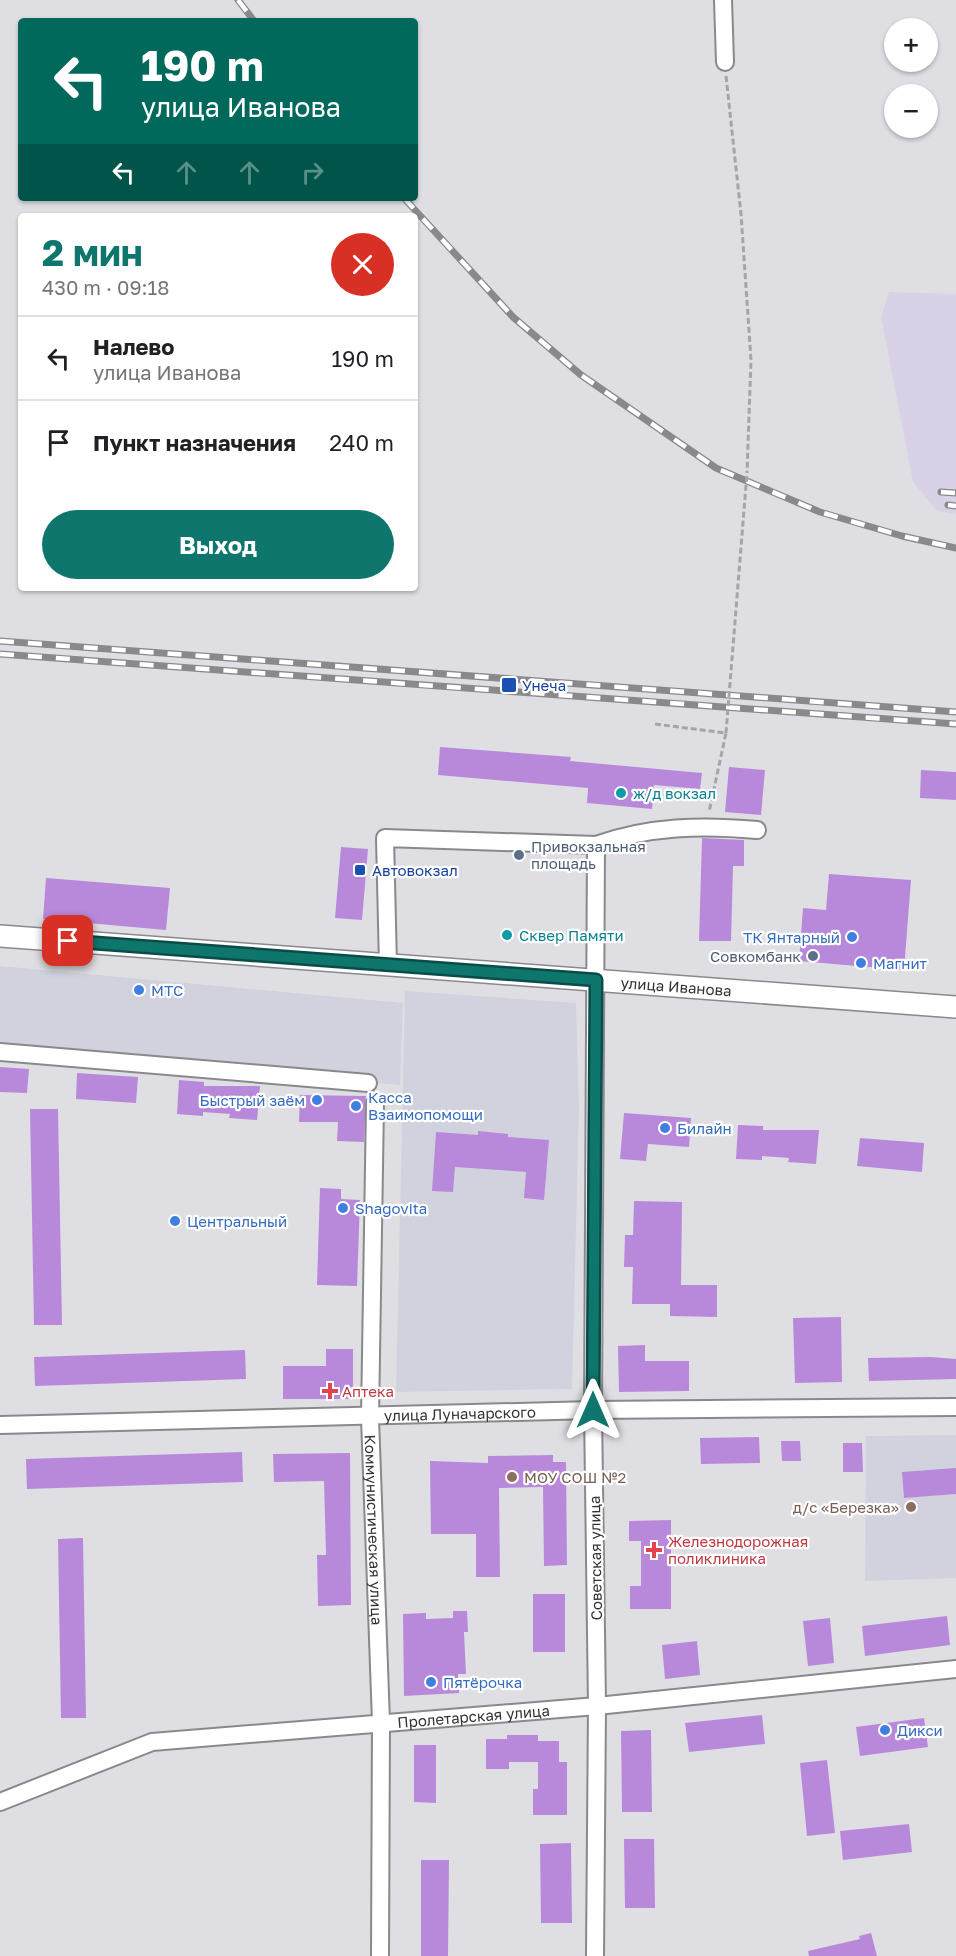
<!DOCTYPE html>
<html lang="ru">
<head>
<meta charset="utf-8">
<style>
	body { margin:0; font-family:"Golos Text",sans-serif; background:#f2f2f2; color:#202124; height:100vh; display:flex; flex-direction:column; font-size:22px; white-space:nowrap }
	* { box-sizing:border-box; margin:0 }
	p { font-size:20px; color:#757577 }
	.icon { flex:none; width:33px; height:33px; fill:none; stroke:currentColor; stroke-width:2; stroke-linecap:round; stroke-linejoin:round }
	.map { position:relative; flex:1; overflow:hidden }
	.side { position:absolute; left:18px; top:213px; width:400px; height:378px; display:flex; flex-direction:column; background:#fff; border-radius:6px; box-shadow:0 2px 4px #0004 }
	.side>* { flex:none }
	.hud { position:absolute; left:18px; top:18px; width:400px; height:183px; border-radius:6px; box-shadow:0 2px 4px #0004; background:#00695c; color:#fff; overflow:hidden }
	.tools { position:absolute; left:884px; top:18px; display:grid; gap:12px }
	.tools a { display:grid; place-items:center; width:54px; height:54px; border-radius:50%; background:#fff; box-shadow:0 2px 4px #0004; font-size:30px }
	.pin { position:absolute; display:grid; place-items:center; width:51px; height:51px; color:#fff; margin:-26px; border-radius:12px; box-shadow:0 3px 9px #0006 }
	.me { position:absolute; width:66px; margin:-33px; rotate:0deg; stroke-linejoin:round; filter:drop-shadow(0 0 4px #0008) }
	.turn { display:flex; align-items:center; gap:21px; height:126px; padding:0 24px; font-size:27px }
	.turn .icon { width:78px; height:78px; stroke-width:2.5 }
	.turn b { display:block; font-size:42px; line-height:51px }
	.lanes { display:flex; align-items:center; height:57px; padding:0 24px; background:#0003; justify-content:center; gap:30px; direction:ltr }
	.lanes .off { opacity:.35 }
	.round { display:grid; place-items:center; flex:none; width:63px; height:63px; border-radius:32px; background:#f2f2f2 }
	.overview { display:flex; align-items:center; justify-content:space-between; height:102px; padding:0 24px }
	h1 { font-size:36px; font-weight:700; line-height:45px; color:#0f766e }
	.cta { display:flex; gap:12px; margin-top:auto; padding:12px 24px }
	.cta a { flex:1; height:69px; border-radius:36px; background:#0f766e; color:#fff; font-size:24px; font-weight:700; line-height:69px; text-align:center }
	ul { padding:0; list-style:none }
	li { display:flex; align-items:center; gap:18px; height:84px; padding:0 24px; border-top:2px solid #e0e0e0 }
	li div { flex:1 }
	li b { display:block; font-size:22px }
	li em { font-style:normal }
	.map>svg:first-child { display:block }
	.built { fill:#d2d2de }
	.industrial { fill:#d9d1e6 }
	.building { fill:#b889db }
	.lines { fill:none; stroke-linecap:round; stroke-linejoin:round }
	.minor-casing { stroke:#89898d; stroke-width:20 }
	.major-casing { stroke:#89898d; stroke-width:24 }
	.path { stroke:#a5a5a9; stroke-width:3; stroke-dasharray:6 3; stroke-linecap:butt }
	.minor { stroke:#fff; stroke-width:16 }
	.major { stroke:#fff; stroke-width:21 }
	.rail-casing { stroke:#89898c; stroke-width:7 }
	.rail { stroke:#fff; stroke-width:4.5; stroke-dasharray:14; stroke-linecap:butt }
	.path-bridge { stroke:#a5a5a9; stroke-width:3; stroke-dasharray:6 3; stroke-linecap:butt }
	.route-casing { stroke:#0a4d48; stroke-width:15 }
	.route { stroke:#0f766e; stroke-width:10 }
	.transit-dot { fill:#1a4fb4; stroke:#fff; stroke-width:2 }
	.culture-dot { fill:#0f9aa8; stroke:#fff; stroke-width:2 }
	.service-dot { fill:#5c6f8a; stroke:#fff; stroke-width:2 }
	.shop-dot { fill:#3f7fe0; stroke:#fff; stroke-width:2 }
	.health-dot { fill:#e0444e; stroke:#fff; stroke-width:2 }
	.education-dot { fill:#8d6e63; stroke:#fff; stroke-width:2 }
	.labels { text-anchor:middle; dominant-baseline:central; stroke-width:4.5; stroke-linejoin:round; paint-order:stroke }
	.transit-label { font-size:15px; fill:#164399; stroke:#fff; text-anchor:start }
	.culture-label { font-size:15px; fill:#0d838f; stroke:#fff; text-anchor:start }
	.service-label { font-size:15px; fill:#4e5e75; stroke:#fff; text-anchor:start }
	.shop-label { font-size:15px; fill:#366cbe; stroke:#fff; text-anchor:start }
	.street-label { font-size:15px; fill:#333335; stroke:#fff }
	.health-label { font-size:15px; fill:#be3a42; stroke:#fff; text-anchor:start }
	.education-label { font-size:15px; fill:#785e54; stroke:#fff; text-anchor:start }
</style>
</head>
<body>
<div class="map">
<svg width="956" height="1956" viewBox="0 0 956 1956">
	<rect width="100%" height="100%" fill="#dfdfe3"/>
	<path class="built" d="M0 966 403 1003 400 1085 0 1051Z
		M405 991 576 1003 579 1108 572 1389 396 1392Z
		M956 1435V1578L865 1581 866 1436Z"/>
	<path class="industrial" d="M889 292 956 294V514L937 511 913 482 881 317Z"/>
	<path class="building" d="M440 747 571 757 570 761 702 773 700 789 654 785 652 809 587 803 588 788 438 775Z
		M729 767 765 770 761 815 725 812Z
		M921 770 956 772V800L920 798Z
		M702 838 744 840V866H733L731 941H699Z
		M341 847 368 849 362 920 335 918Z
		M829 874 911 880 904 970 799 961 803 908 826 910Z
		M46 878 170 888 166 930 43 919Z
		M0 1067 29 1069 27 1093 0 1092Z
		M77 1073 138 1077 136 1103 76 1099Z
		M179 1080 204 1082V1086H260L257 1120 229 1118 230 1114 203 1112V1116L177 1114Z
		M300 1095 366 1096 364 1142 337 1141 338 1122H299Z
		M30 1109H58L62 1325H34Z
		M624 1113 691 1118 689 1147 648 1144 646 1161 620 1159Z
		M738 1125 763 1126V1130H819L816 1164 788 1162 789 1158 762 1156V1160L736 1159Z
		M478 1131 508 1134V1137L549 1140 544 1200 524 1198 526 1172 455 1167 453 1192 432 1191 436 1132 478 1135Z
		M860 1138 924 1143 922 1172 857 1166Z
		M320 1188 341 1189V1199L360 1200 357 1286 317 1285Z
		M634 1201 682 1202 681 1285H717V1317L670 1316V1304H632L633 1267H624L625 1235H633Z
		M841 1317 842 1382 795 1383 793 1318Z
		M645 1345V1361H689V1391L619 1392 618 1346Z
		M326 1349H353V1399H283V1366H326Z
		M245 1350 246 1379 35 1386 34 1357Z
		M930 1357 956 1359V1379L869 1381 868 1358Z
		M759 1437 760 1463 701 1464 700 1438Z
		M781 1441H800L801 1461H782Z
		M843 1443H862L863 1472H843Z
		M242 1452 243 1482 27 1489 26 1459Z
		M350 1453 351 1605 318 1606 317 1555H326L324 1481 274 1482 273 1454Z
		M553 1455V1462H566L567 1565 544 1566 543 1487 499 1488 500 1577H476V1534H431L430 1461 488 1463V1456Z
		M956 1468V1494L904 1498 902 1472Z
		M671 1520V1609H630V1586H641V1541H629V1521Z
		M83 1538 86 1718H61L58 1539Z
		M533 1594H565V1652H533Z
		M453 1611H467L468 1632H464L466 1674H458L459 1693 404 1696 403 1614 426 1613V1619L453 1618Z
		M947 1616 950 1645 865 1656 862 1626Z
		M830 1618 834 1663 808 1666 803 1621Z
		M697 1641 700 1675 665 1679 662 1645Z
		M762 1715 765 1744 689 1752 685 1723Z
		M924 1718 928 1747 860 1756 856 1727Z
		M651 1730 652 1812H622L621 1731Z
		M507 1735H538V1741H559V1762H567V1815H533V1789H538V1762H509V1769H486V1739H507Z
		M414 1745H436V1803L414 1802Z
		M827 1760 835 1833 807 1836 800 1763Z
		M909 1824 912 1852 843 1860 840 1831Z
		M624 1839H654L655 1908H625Z
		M571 1843 572 1923H541L540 1844Z
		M421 1860H449L448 1956H421Z
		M871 1933 877 1956H809L808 1951 860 1939 859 1936Z"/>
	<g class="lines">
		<g class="minor-casing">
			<g id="minor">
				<path d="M723 0 725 62"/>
				<path d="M388 966 385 838 596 845C649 826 702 825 757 830"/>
				<path d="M0 1052 368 1083"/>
				<path id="s1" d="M375 1104 370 1418 381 1722 380 1956"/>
				<path id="s2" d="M0 1425 593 1410 956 1407"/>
				<path id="s3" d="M0 1802 152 1742 597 1706 956 1669"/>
				<path d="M595 1956 597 1706 593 1410 596 845"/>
			</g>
		</g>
		<g class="major-casing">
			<g id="major">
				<path id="s4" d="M0 936 956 1007"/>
			</g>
		</g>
		<path class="path" d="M726 76 741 214 751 360 747 473
			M655 724 726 733 709 812"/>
		<use href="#minor" class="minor"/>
		<use href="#major" class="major"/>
		<g class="rail-casing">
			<path id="rail" d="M238 0 254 21
				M404 198 513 317 581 375 716 468 820 512 902 536 956 548
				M941 492 956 493
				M948 505 956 506
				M0 641 956 712
				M0 654 956 724"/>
		</g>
		<use href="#rail" class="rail"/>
		<path class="path-bridge" d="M726 733 747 473"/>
	</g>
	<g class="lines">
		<g class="route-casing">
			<path id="route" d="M68 941 596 980 593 1410"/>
		</g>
		<use href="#route" class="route"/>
	</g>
	<g class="transit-dot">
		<rect x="501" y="677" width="16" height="16" rx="3"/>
		<rect x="354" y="864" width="12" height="12" rx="3"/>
	</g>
	<g class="culture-dot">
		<circle cx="621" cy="793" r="6"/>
		<circle cx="507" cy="935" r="6"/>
	</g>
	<g class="service-dot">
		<circle cx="519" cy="855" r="6"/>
		<circle cx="813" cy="956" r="6"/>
	</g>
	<g class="shop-dot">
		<circle cx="852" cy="937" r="6"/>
		<circle cx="861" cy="963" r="6"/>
		<circle cx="139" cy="990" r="6"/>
		<circle cx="317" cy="1100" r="6"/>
		<circle cx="356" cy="1106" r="6"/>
		<circle cx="665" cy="1128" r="6"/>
		<circle cx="343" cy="1208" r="6"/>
		<circle cx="175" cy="1221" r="6"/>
		<circle cx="431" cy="1682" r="6"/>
		<circle cx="885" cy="1730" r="6"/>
	</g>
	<g class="health-dot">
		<path d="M327 1382h6v6h6v6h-6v6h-6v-6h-6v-6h6z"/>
		<path d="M651 1541h6v6h6v6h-6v6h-6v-6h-6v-6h6z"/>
	</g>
	<g class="education-dot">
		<circle cx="512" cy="1477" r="6"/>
		<circle cx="911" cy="1507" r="6"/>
	</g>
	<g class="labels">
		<g class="transit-label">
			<text x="522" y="685">Унеча</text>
			<text x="372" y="870">Автовокзал</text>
		</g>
		<g class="culture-label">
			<text x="633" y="793">ж/д вокзал</text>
			<text x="519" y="935">Сквер Памяти</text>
		</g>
		<g class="service-label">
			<text x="531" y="846">Привокзальная<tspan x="531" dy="17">площадь</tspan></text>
			<text x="801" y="956" text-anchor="end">Совкомбанк</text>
		</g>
		<g class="shop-label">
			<text x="840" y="937" text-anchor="end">ТК Янтарный</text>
			<text x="873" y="963">Магнит</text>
			<text x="151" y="990">МТС</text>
			<text x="368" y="1097">Касса<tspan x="368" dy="17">Взаимопомощи</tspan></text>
			<text x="305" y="1100" text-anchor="end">Быстрый заём</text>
			<text x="677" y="1128">Билайн</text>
			<text x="355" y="1208">Shagovita</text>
			<text x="187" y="1221">Центральный</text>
			<text x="443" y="1682">Пятёрочка</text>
			<text x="897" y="1730">Дикси</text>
		</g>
		<g class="street-label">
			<text stroke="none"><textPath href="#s4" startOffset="678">улица Иванова</textPath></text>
			<text stroke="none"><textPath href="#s2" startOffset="460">улица Луначарского</textPath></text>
			<text stroke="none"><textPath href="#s1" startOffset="426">Коммунистическая улица</textPath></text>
			<text transform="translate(595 1558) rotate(-91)">Советская улица</text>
			<text stroke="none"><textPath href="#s3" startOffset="486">Пролетарская улица</textPath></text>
		</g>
		<g class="health-label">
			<text x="342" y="1391">Аптека</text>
			<text x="668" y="1541">Железнодорожная<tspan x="668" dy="17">поликлиника</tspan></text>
		</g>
		<g class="education-label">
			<text x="524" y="1477">МОУ СОШ №2</text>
			<text x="899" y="1507" text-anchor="end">д/с «Березка»</text>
		</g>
	</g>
</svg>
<div class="tools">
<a>+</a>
<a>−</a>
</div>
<div class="pin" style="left:68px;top:941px;background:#d93025"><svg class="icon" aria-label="arrive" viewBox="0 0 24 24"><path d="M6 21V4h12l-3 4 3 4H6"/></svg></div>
<svg class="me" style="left:593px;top:1410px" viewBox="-20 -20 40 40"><path d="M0-17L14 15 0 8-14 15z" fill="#0f766e" stroke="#fff" stroke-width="4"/></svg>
<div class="hud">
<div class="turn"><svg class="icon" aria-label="left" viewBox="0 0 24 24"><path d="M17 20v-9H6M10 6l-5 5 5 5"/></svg><div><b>190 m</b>улица Иванова</div></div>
<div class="lanes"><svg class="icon" aria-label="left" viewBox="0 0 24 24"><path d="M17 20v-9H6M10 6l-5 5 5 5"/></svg><svg class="icon off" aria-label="ahead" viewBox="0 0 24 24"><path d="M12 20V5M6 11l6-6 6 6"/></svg><svg class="icon off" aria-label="ahead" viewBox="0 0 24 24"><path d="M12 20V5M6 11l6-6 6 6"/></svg><svg class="icon off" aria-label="right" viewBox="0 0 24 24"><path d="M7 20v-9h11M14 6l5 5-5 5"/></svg></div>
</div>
<section class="side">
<div class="overview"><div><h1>2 мин</h1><p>430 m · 09:18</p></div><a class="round" style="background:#d93025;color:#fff"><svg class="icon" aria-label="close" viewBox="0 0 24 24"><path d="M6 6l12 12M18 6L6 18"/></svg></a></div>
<ul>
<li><svg class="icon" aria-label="left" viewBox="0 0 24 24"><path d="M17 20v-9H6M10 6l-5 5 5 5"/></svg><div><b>Налево</b><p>улица Иванова</p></div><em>190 m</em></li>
<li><svg class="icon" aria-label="arrive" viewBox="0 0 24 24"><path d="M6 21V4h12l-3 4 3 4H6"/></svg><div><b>Пункт назначения</b></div><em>240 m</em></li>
</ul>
<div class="cta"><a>Выход</a></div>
</section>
</div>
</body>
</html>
